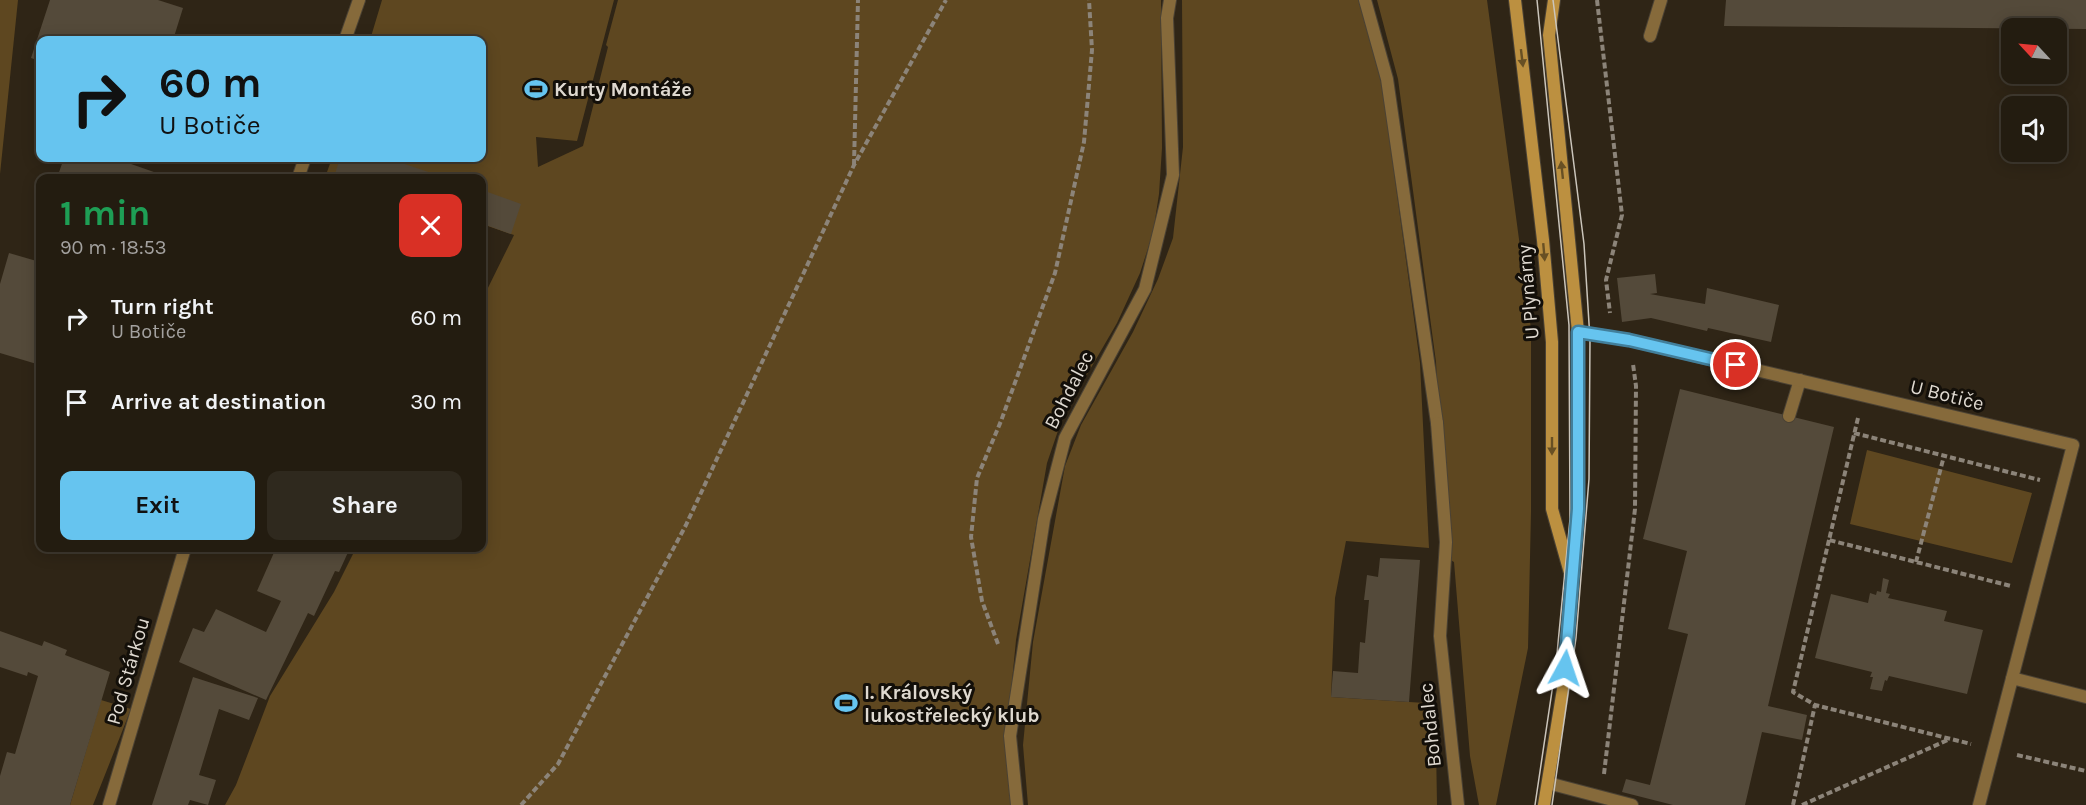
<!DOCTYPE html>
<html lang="en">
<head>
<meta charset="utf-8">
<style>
	body { margin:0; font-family:Karla,sans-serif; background:#2f291e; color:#f1f3f6; height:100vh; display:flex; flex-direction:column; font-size:22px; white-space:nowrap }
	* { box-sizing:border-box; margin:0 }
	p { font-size:20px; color:#a3a19f }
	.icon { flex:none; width:33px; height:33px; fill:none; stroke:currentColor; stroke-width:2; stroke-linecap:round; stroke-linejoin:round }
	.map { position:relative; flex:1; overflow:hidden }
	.side { position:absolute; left:36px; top:174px; width:450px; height:378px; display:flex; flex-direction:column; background:#231c10; border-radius:12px; box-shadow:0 3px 15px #0003,0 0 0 2px #403a30 }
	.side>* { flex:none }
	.top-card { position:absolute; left:36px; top:36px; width:450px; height:126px; border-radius:12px; box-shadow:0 3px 15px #0003,0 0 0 2px #403a30; background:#66c4ef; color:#111; overflow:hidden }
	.needle { width:39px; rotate:296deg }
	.tools { position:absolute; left:2001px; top:18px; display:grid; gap:12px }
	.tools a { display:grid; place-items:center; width:66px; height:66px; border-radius:12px; background:#231c10; box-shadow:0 3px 15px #0003,0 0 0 2px #403a30; font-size:30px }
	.pin { position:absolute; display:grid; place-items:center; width:51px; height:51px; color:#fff; margin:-26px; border:3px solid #fff; border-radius:50%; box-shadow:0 2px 6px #0007 }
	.me { position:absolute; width:66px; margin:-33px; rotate:5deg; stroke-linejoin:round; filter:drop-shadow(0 0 4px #0008) }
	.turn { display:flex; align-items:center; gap:21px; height:126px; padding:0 24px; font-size:27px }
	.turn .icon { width:78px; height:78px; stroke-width:2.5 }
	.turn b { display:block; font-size:42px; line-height:51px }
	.round { display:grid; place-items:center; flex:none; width:63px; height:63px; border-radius:12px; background:#2f291e }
	.head { display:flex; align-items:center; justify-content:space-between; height:102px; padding:0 24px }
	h1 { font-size:36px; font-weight:700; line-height:45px; color:#1e9e55 }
	.cta { display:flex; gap:12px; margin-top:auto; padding:12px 24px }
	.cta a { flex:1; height:69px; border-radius:12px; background:#66c4ef; color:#111; font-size:24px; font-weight:700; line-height:69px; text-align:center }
	.cta a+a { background:#2f291e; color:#f1f3f6 }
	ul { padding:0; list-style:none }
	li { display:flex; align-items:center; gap:18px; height:84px; padding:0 24px }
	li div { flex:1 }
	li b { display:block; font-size:22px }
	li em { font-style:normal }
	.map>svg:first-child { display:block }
	.green { fill:#5e4720 }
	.building { fill:#544a3a }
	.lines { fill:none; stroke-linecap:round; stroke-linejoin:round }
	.lane-casing { stroke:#4b4234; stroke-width:14 }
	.street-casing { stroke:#4b4234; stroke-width:14 }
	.secondary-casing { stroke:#4b4234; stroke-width:14 }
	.path { stroke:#8c8479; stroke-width:4; stroke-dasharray:6 3; stroke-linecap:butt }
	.lane { stroke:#866a3b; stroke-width:12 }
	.street { stroke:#866a3b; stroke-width:12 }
	.secondary { stroke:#bc9040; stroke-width:12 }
	.tram { stroke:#cbc5bb; stroke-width:1.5 }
	.oneway { fill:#685024 }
	.route-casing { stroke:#427f9b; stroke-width:15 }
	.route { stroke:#66c4ef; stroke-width:10 }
	.labels { text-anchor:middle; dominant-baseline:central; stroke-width:6; stroke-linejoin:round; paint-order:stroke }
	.poi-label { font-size:20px; font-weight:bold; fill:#dfd9d0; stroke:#130f09; text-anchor:start }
	.street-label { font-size:20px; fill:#dfd9d0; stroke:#130f09 }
</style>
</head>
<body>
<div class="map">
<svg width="2086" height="805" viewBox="0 0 2086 805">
	<rect width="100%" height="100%" fill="#2f2516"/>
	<path class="green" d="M0 0H18L0 174Z
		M382 0H614L577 141 536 137 538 167 583 146 608 47 606 45 618 0H1161L1162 148 1159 194 1153 233 1140 273 1117 323 1063 416 1047 463 1016 640 1006 744 1013 805H225L236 785 270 696 334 592 356 548H482V300L514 235 482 224V178H347L327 172 332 158H482V40H370Z
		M1182 0H1359L1382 84 1420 363 1429 548 1346 541 1335 598 1331 697 1425 703 1436 745 1437 805H1028L1023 745 1033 642 1065 466 1081 425 1133 332 1158 279 1173 238 1183 147Z
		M1377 0H1487L1531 329V512L1528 648 1496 805H1479L1470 756 1454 562 1445 557 1436 362 1398 79Z
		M1867 450 2032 493 2012 563 1850 524Z
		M101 700 131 709 93 805H70Z"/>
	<path class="building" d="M50 0H158L183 8 173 40H40V61L31 58Z
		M1726 0H2086V29L1724 26Z
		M64 158H114L171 178H57Z
		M340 158H380L389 161 390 159 446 178H336L337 175 335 174Z
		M482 190 521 204 511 234 486 225 482 236Z
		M9 253 40 262V365L0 353V284Z
		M1655 274 1657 293 1650 294 1705 304 1707 288 1779 305 1771 342 1708 328 1707 331 1651 318 1622 322 1617 278Z
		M1680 389 1834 427 1768 706 1807 715 1802 740 1762 732 1745 805H1673L1622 792 1626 779 1650 785 1688 634 1668 629 1687 551 1643 539Z
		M276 548H350L339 572 335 571 314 616 308 613 266 700 179 662 193 628 204 632 216 609 266 632 281 601 257 591Z
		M1380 558 1420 560 1409 702 1331 697 1333 671 1358 673 1360 642 1365 643 1369 600H1364L1367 575 1378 577Z
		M1883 578 1889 580 1886 593 1890 594 1888 598 1947 611 1944 621 1983 630 1967 694 1889 676 1887 681 1885 680 1882 691 1870 689 1873 677H1870L1872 672 1815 658 1831 594 1868 603 1870 593 1876 595 1877 591 1881 592Z
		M0 631 42 646 44 641 67 650 65 655 110 672 70 805H0V776L7 752 15 754 38 676 28 672 27 676 0 667Z
		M193 677 258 698 249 720 219 709 199 775 216 780 208 805 190 800 188 805H152Z"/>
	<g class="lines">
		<g class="lane-casing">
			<path id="lane" d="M1365 0 1387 79 1437 423
				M1650 36 1661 0
				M1789 416 1800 380
				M1017 805 1010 736 1044 519 1065 438 1145 289 1173 175 1167 18 1170 0"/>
		</g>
		<g class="street-casing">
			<path id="street" d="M345 40 359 0
				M298 178 305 158
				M1578 332 1629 340 2073 445 1979 805
				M1437 423 1446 542 1440 636 1458 805
				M2012 678 2086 697
				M1548 783 1632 805
				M109 805 185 548"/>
		</g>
		<g class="secondary-casing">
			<path id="secondary" d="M1515 0 1543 240 1552 342V509L1570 573
				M1544 805 1563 689 1578 509V332L1549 35 1554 0"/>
		</g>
		<path class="path" d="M1597 0 1622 215 1606 280 1610 313
			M854 165 858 0
			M1858 418 1829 540 2011 586
			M1854 433 2040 480
			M1829 540 1793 692 1815 705 1971 744
			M1916 562 1944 456
			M998 644 982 601 971 537 977 478 1001 421 1055 273 1084 142 1092 50 1089 0
			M2017 755 2086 771
			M1604 774 1635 509 1636 386 1633 364
			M521 805 558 764 686 525 854 165 946 0
			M1793 805 1815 705
			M1802 805 1950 739"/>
		<use href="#lane" class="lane"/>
		<use href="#street" class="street"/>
		<use href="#secondary" class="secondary"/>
		<path class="tram" d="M1535 805 1556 664 1570 519 1569 325 1537 0
			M1552 805 1576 638 1589 479 1590 339 1584 244 1553 0"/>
	</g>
	<defs><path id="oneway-solid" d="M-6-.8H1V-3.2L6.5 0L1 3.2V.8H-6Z" transform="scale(1.5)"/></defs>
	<g class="oneway">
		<use href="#oneway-solid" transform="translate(1522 58) rotate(83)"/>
		<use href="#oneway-solid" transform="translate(1562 170) rotate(-96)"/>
		<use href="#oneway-solid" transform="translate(1544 252) rotate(85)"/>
		<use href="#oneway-solid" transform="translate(1552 446) rotate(90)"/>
	</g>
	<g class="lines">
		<g class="route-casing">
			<path id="route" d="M1565 668 1578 509V332L1629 340 1736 365"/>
		</g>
		<use href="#route" class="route"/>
	</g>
	<defs>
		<g id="stadium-bare" transform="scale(1.8)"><path d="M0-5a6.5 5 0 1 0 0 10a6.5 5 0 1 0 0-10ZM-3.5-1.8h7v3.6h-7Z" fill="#66c4ef" stroke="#130f09" stroke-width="2.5" paint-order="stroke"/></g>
	</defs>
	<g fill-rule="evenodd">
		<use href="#stadium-bare" x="536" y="89"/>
		<use href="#stadium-bare" x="846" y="703"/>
	</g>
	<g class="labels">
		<g class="poi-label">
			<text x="554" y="89">Kurty Montáže</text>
			<text x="864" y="692">I. Královský<tspan x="864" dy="23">lukostřelecký klub</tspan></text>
		</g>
		<g class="street-label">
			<text transform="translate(1528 292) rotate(-95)">U Plynárny</text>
			<text transform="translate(1069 390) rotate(-63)">Bohdalec</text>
			<text transform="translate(1947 395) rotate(14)">U Botiče</text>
			<text transform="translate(128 671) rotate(-74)">Pod Stárkou</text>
			<text transform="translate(1430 725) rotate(-96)">Bohdalec</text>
		</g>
	</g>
</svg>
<div class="tools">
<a><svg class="needle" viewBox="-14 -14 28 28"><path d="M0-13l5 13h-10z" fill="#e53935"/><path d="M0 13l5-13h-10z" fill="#a3a19f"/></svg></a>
<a><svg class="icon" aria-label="sound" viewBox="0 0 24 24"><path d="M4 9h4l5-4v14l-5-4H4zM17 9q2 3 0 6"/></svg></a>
</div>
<div class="pin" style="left:1736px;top:365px;background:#d93025"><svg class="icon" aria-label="arrive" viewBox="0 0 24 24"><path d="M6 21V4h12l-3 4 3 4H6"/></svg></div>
<svg class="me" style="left:1565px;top:668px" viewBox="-20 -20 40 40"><path d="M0-17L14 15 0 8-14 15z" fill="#66c4ef" stroke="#fff" stroke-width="4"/></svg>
<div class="top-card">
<div class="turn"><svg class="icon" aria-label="right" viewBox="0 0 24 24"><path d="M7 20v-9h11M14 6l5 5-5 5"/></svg><div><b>60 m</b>U Botiče</div></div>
</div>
<section class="side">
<div class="head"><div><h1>1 min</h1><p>90 m · 18:53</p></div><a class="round" style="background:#d93025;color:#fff"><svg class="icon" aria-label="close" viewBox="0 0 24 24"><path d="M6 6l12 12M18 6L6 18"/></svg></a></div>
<ul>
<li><svg class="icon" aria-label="right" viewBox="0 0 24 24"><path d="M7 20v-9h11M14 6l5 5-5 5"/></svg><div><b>Turn right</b><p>U Botiče</p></div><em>60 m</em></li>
<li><svg class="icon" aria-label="arrive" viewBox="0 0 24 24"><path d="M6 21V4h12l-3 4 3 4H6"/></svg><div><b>Arrive at destination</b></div><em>30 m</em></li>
</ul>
<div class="cta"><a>Exit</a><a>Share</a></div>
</section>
</div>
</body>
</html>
